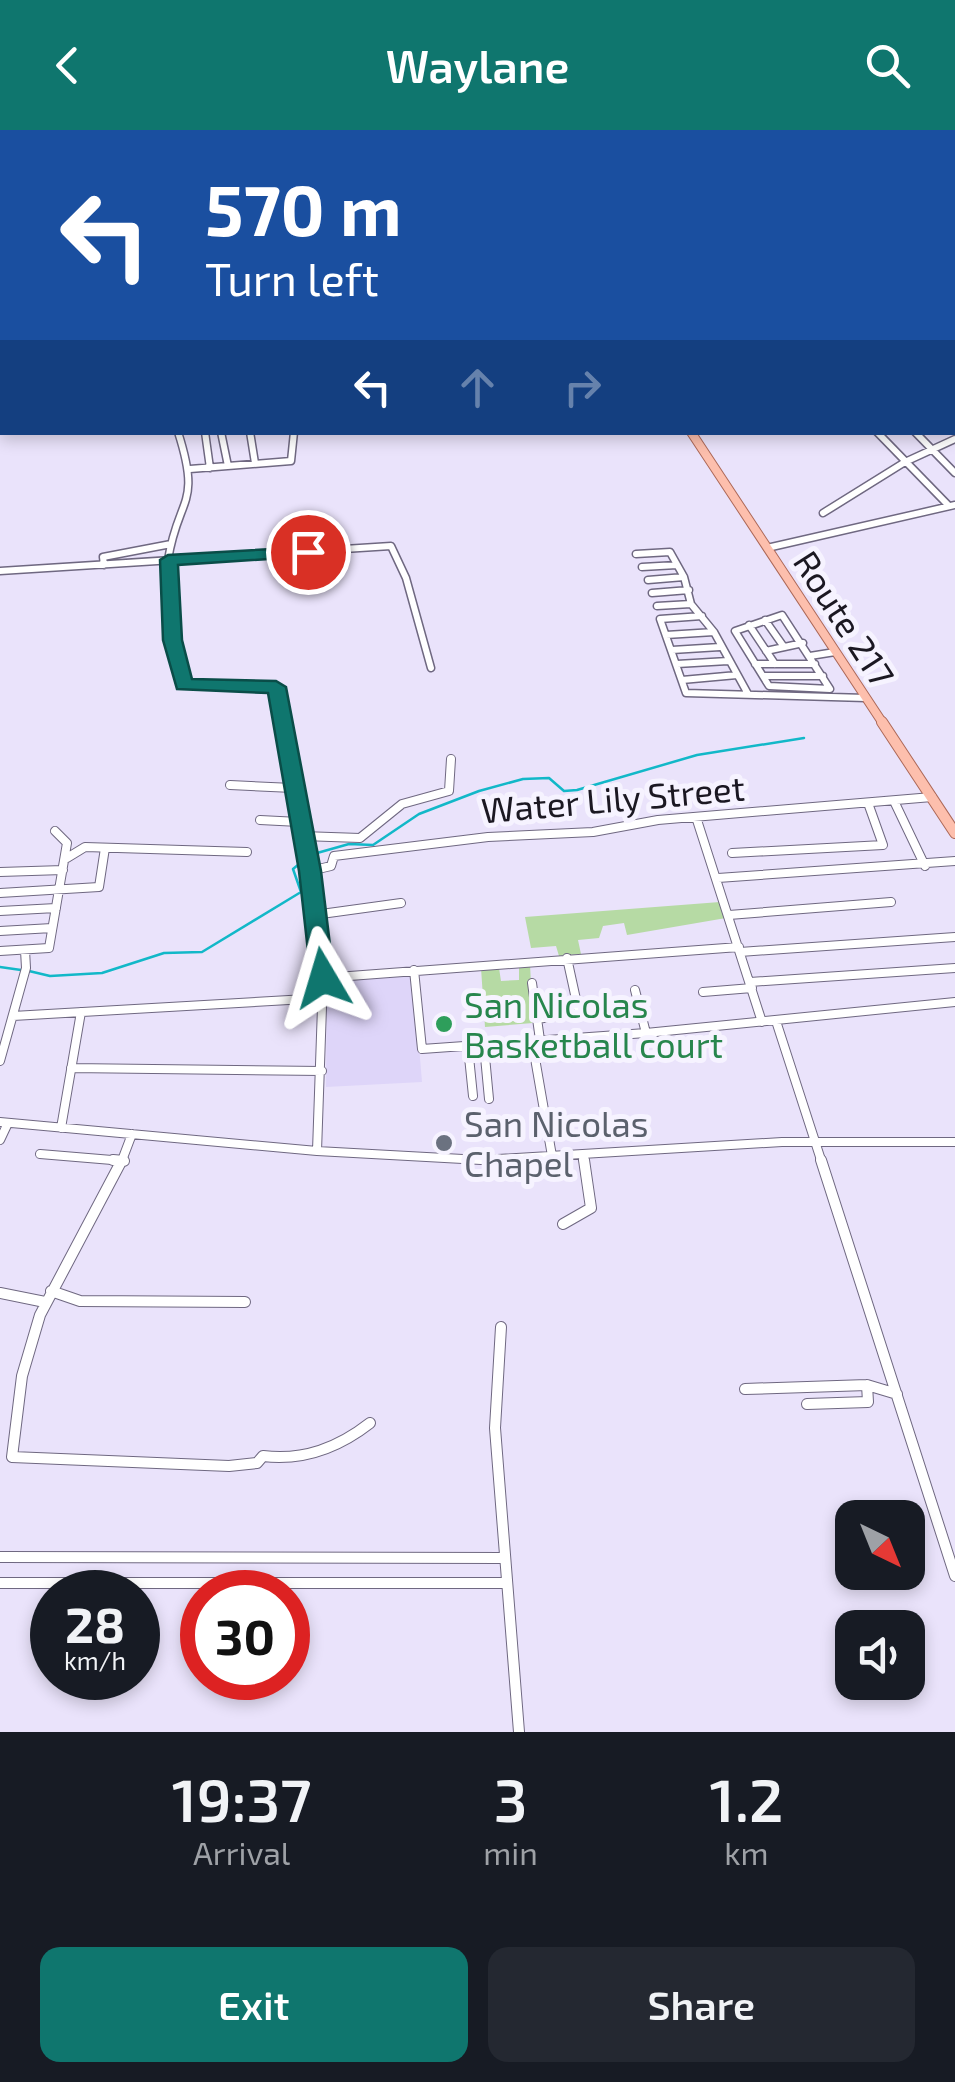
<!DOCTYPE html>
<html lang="en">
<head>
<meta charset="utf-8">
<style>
	body { margin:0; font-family:"Exo 2",sans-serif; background:#242831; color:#f1f3f6; height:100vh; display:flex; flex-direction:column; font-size:38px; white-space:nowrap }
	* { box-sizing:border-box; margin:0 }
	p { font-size:32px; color:#9ea1a6 }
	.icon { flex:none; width:55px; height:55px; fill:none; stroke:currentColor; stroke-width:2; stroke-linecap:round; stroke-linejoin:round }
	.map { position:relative; height:1602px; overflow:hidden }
	.details { display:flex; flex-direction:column; background:#171b24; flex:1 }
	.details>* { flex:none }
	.top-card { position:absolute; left:0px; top:0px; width:955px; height:305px; box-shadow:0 5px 15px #0003; background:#1a4fa0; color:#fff; overflow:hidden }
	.needle { width:65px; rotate:137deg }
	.buttons { position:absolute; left:835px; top:1370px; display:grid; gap:20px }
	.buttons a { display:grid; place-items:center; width:90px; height:90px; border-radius:20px; background:#171b24; box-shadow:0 5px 15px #0003; font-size:50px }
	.speed { position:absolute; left:30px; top:1440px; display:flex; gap:20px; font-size:50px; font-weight:700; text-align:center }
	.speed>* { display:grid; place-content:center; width:130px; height:130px; border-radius:50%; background:#171b24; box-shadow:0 5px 15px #0003; line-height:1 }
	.speed small { font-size:25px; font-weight:400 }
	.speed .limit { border:15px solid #d22; background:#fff; color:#111 }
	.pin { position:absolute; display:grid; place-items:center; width:85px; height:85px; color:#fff; margin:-42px; border:5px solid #fff; border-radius:50%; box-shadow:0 2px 10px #0007 }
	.me { position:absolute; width:110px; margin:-55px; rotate:353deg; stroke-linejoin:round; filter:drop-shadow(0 0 8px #0008) }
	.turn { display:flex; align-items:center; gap:35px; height:210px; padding:0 40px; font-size:45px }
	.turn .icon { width:130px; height:130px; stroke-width:2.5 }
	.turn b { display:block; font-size:70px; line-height:85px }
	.lanes { display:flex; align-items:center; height:95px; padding:0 40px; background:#0003; justify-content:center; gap:50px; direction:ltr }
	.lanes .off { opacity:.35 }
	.eta { display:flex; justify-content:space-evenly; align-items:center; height:170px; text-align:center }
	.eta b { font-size:60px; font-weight:600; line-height:70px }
	.cta { display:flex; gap:20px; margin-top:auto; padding:20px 40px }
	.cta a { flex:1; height:115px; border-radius:20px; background:#0f766e; color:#fff; font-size:40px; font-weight:600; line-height:115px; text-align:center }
	.cta a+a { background:#242831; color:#f1f3f6 }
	header { display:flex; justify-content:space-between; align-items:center; height:130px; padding:0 40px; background:#0f766e; color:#fff; font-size:45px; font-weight:600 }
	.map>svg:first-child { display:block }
	.built { fill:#ded5f9 }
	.green { fill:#b6daa4 }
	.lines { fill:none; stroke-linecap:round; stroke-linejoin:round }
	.stream { stroke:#12b8c8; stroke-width:2.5 }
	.minor-far3-casing { stroke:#6f6881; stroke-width:6 }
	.minor-far2-casing { stroke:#6f6881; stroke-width:9 }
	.minor-far1-casing { stroke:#6f6881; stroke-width:10 }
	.minor-casing { stroke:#6f6881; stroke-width:12 }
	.major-far1-casing { stroke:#ad6959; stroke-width:10 }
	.major-casing { stroke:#ad6959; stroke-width:12 }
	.minor-far3 { stroke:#fff; stroke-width:5 }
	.minor-far2 { stroke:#fff; stroke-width:6 }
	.minor-far1 { stroke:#fff; stroke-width:8 }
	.minor { stroke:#fff; stroke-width:10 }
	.major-far1 { stroke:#fdbfad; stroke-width:8 }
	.major { stroke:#fdbfad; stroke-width:10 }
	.route { fill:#0f766e; stroke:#0a4d48; stroke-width:2.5 }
	.leisure-dot { fill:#2e9e5b; stroke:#f6f3ff; stroke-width:4 }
	.worship-dot { fill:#6b7280; stroke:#f6f3ff; stroke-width:4 }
	.labels { text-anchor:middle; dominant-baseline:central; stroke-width:10; stroke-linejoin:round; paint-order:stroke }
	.street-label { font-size:35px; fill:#1b1822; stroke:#f6f3ff }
	.leisure-label { font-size:35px; fill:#27864d; stroke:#f6f3ff; text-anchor:start }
	.worship-label { font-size:35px; fill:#5b616d; stroke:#f6f3ff; text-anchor:start }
</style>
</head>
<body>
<header><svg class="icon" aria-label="back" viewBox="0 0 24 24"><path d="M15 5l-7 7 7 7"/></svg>Waylane<svg class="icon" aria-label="search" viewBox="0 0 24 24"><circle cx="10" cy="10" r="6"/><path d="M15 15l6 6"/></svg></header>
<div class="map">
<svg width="955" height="1602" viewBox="0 0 955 1602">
	<rect width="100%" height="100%" fill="#eae3fb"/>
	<path class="built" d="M413 843 422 952 326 957 327 848Z"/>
	<path class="green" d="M720 772 726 788 627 805 624 793 603 796 599 808 578 810 581 824 559 826 556 816 531 818 525 787Z
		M530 834 533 893 485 897 481 838H499L501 851 519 850V836Z"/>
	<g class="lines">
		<path class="stream" d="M310 725 349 714 373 715 419 684 479 661 523 649 549 648 564 661 577 660 697 625 804 608
			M0 837 21 840
			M29 841 50 846 102 843 164 823 202 822 301 762 293 739 304 730"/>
		<g class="minor-far3-casing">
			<path id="minor-far3" d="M952 238 955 241"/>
		</g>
		<g class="minor-far2-casing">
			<path id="minor-far2" d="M952 270 955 273
				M178 302C202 377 178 366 168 430 162 470 175 517 184 555L276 557 283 595
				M205 302 210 338
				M221 302 228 336
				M250 302 255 333
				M877 302 949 376
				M915 302 955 343
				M190 339 291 331 294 302
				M823 383 905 332 955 309
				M767 418 955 375
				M636 424 670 422 684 447 691 474 714 502 748 564
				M104 435 103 427 171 414
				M642 437 677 435
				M0 441 391 416 406 448 431 538
				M648 450 684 447
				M652 463 689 460
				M657 476 691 474
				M782 485 830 559 769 556 735 501Z
				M702 486 660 489 686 563 866 568
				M765 490 784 517
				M749 495 775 534
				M666 505 714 502
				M672 520 720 517
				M766 521 803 513
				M810 526 835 522
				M677 534 728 531
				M755 534H815
				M763 546H823
				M682 550 737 545"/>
		</g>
		<g class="minor-far1-casing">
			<path id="minor-far1" d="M283 592 310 741 323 848 317 1021
				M230 655 293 658
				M894 671 925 736
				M696 687 762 892
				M260 690 299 692
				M302 706 360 708 402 674 449 661 451 629
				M732 723 883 715 868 673
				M67 728 85 717 247 722
				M310 741 331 736 334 726 488 707 593 702 658 690 932 667
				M0 742 63 740
				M718 748 955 731
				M0 763 99 757 105 718
				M0 781 56 778
				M314 785 401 773
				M729 785 891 772
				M0 801 52 798
				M0 821 49 818 67 713 55 701
				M740 822 955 807
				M414 840 422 919 646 903 955 872
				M323 848 739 817
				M750 852 955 838
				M532 853 540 910
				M635 860 646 903
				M703 862 752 858
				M13 886 324 868
				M537 889 579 883 567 828
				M776 891 822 1033
				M532 911 552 1026
				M484 916 489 969
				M468 917 473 966
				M0 931 26 838 25 820
				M71 938 322 941
				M0 992 317 1021 481 1030 782 1012H955
				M61 998 81 882
				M0 1010 8 993
				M40 1024 124 1031
				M583 1024 584 1033
				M121 1033 132 1004"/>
		</g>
		<g class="minor-casing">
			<path id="minor" d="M113 1030 124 1031
				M122 1030 40 1185 22 1246 12 1327 229 1336 257 1333 263 1326C304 1331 338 1318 370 1293
				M821 1030 955 1446
				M563 1094 591 1078 584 1030
				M51 1161 80 1171 245 1172
				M0 1163 45 1172
				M501 1197 495 1298 519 1602
				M745 1259 867 1255 897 1264
				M807 1274 868 1272 867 1255
				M0 1427 505 1428
				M0 1453H507"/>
		</g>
		<g class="major-far1-casing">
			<path id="major-far1" d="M691 302 884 595"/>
		</g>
		<g class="major-casing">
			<path id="major" d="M882 592 955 703"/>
		</g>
		<use href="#minor-far3" class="minor-far3"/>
		<use href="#minor-far2" class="minor-far2"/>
		<use href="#minor-far1" class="minor-far1"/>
		<use href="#minor" class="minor"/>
		<use href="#major-far1" class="major-far1"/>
		<use href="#major" class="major"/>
	</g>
	<path class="route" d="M308 417 314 419V426L178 435 182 510 192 549 276 551 286 557 321 741 334 848 323 856 311 848 299 741 268 563 177 559 163 510 160 430 168 425Z"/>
	<circle class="leisure-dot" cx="444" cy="894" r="10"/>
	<circle class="worship-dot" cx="444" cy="1013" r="10"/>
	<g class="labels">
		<g class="street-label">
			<text transform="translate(845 488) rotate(57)">Route 217</text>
			<text transform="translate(613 668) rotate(-5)">Water Lily Street</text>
		</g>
		<g class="leisure-label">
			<text x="464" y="874">San Nicolas<tspan x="464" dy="40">Basketball court</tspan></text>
		</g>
		<g class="worship-label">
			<text x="464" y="993">San Nicolas<tspan x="464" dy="40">Chapel</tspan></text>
		</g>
	</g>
</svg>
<div class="buttons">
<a><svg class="needle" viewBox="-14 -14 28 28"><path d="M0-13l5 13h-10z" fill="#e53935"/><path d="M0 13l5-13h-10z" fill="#9ea1a6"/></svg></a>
<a><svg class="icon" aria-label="sound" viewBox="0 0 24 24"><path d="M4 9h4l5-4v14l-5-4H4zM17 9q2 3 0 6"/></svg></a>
</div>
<div class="speed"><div>28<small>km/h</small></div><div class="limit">30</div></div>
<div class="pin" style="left:308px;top:422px;background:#d93025"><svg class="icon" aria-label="arrive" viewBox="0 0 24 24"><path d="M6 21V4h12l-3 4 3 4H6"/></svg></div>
<svg class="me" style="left:323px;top:848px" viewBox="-20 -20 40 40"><path d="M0-17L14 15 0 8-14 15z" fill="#0f766e" stroke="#fff" stroke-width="4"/></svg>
<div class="top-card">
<div class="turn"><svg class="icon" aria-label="left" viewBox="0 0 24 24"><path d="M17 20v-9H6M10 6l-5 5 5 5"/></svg><div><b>570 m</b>Turn left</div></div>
<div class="lanes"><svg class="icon" aria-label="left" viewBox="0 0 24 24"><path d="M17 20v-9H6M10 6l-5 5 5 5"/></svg><svg class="icon off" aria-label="ahead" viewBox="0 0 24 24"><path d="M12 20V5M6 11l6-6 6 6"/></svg><svg class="icon off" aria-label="right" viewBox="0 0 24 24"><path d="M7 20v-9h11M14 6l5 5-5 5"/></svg></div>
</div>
</div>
<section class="details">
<div class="eta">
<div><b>19:37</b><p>Arrival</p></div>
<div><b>3</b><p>min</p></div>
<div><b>1.2</b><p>km</p></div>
</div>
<div class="cta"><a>Exit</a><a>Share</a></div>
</section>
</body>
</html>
